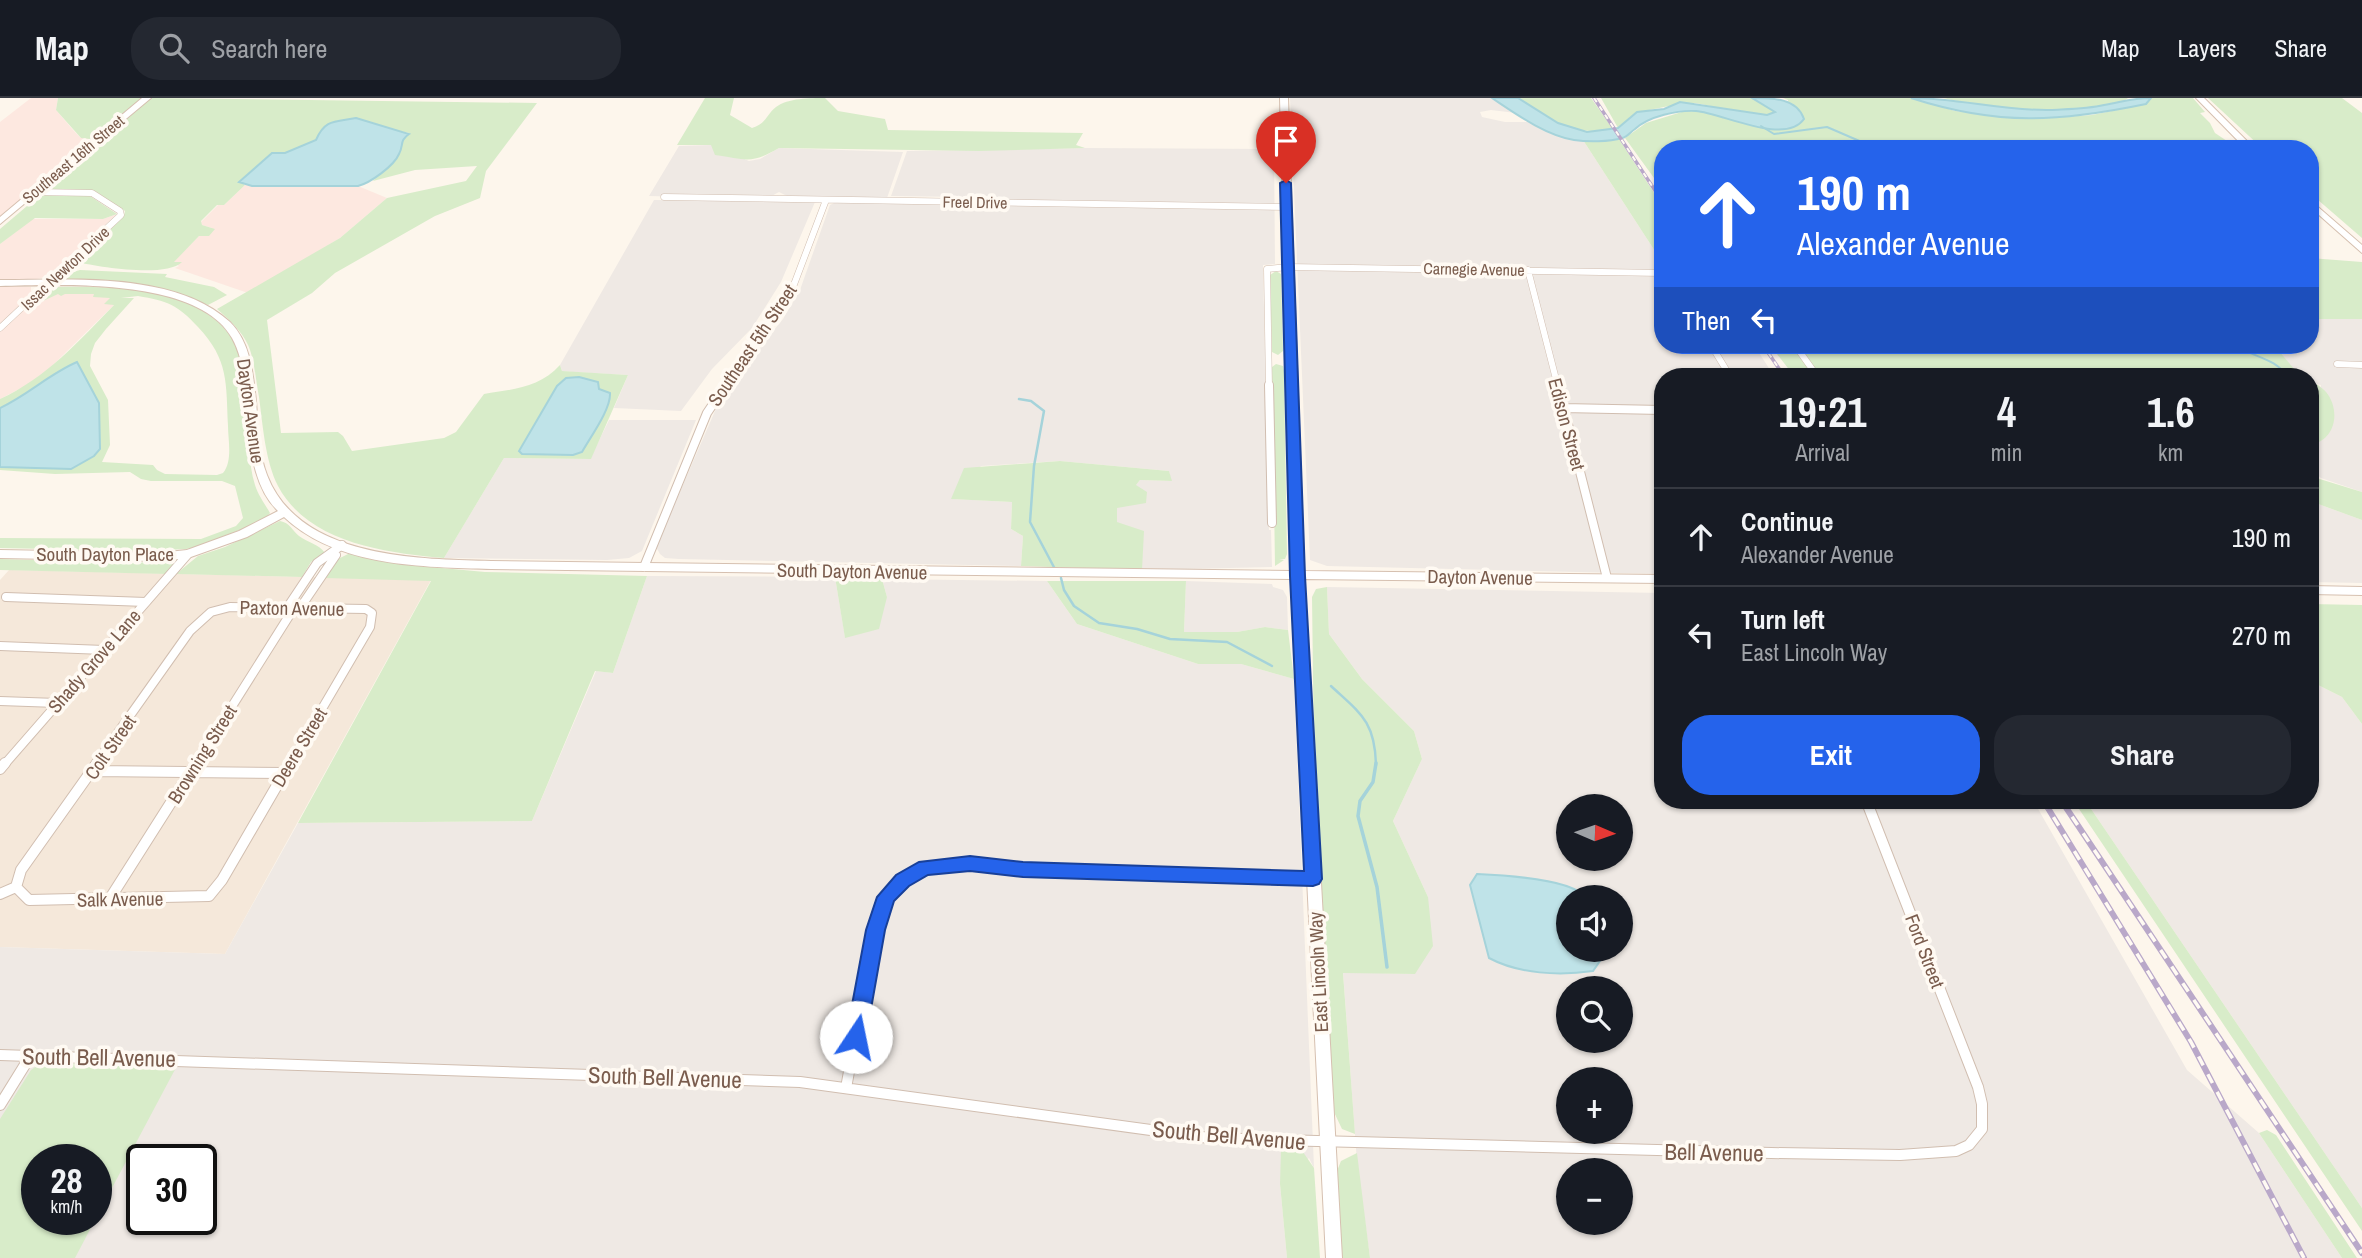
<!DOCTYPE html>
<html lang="en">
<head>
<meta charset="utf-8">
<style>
	body { margin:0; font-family:"Archivo Narrow",sans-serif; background:#242831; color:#f1f3f6; height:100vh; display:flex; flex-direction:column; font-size:26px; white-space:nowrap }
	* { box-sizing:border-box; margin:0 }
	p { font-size:23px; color:#9ea1a6 }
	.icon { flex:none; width:38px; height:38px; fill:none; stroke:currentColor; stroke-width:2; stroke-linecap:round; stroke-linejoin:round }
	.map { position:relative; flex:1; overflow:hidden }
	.details { position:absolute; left:1654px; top:270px; width:665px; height:441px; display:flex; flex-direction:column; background:#171b24; border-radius:28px; box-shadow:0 2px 5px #0004 }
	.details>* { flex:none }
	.top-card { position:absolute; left:1654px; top:42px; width:665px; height:214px; border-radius:28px; box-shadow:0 2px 5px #0004; background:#2563eb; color:#fff; overflow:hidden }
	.needle { width:46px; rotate:92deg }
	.controls { position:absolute; left:1556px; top:696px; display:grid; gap:14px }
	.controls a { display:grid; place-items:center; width:77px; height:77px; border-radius:50%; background:#171b24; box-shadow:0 2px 5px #0004; font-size:35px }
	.speed { position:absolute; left:21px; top:1046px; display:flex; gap:14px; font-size:35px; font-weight:700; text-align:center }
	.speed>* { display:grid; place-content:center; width:91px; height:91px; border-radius:50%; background:#171b24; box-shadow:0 2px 5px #0004; line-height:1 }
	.speed small { font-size:18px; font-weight:400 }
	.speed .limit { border:4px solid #111; border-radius:10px; background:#fff; color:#111 }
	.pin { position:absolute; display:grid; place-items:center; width:60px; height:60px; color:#fff; margin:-72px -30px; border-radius:50% 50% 50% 0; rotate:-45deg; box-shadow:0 0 7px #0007 }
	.pin .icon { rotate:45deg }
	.me { position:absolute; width:77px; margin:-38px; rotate:11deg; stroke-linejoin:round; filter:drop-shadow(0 0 5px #0008) }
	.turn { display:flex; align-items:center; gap:24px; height:147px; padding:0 28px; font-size:32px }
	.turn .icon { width:91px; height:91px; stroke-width:2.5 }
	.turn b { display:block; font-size:49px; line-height:60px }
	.then { display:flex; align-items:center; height:66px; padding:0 28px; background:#0003; gap:14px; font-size:26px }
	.eta { display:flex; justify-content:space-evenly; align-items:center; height:119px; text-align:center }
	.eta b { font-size:42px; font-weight:800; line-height:49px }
	.button { display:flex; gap:14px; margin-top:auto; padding:14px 28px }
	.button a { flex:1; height:80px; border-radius:28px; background:#2563eb; color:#fff; font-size:28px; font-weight:800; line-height:80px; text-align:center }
	.button a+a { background:#242831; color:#f1f3f6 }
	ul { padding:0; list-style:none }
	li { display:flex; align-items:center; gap:21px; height:98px; padding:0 28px; border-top:2px solid #363941 }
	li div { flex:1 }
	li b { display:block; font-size:26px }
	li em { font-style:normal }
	header { display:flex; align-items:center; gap:42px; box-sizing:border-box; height:98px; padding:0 35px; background:#171b24; border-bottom:2px solid #363941 }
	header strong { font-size:33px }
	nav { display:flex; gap:38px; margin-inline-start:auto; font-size:24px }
	.search { width:490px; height:63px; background:#242831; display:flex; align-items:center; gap:18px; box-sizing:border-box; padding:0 24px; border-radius:28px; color:#9ea1a6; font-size:26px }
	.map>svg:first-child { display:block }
	.residential { fill:#f5e8da }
	.commercial { fill:#fde8e0 }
	.industrial { fill:#efe9e4; fill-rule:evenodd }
	.green { fill:#d8ecc9; fill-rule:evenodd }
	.water { fill:#bfe3e8; stroke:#a5d3da; stroke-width:2 }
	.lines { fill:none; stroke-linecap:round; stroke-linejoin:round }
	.stream-far2 { stroke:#a5d3da; stroke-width:2 }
	.stream-far1 { stroke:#a5d3da; stroke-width:2.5 }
	.stream { stroke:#a5d3da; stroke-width:3.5 }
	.street-far2-casing { stroke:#d1beb0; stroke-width:7 }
	.street-far1-casing { stroke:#d1beb0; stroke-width:10 }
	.street-casing { stroke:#d1beb0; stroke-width:12 }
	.secondary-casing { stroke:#d6c0b0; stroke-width:2 }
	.street-far2 { stroke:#fff; stroke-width:6 }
	.street-far1 { stroke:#fff; stroke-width:8 }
	.street { stroke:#fff; stroke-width:10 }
	.secondary { fill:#fff; fill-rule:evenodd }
	.rail-far1-casing { stroke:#b9a8c9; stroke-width:3.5 }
	.rail-casing { stroke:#b9a8c9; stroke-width:6 }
	.rail-far1 { stroke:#fffaf3; stroke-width:2; stroke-dasharray:5; stroke-linecap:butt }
	.rail { stroke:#fffaf3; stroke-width:3.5; stroke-dasharray:10; stroke-linecap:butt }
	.route { fill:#2563eb; stroke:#184099; stroke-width:2 }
	.labels { text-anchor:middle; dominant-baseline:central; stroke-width:7; stroke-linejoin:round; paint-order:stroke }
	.far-street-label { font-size:16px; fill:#7a5c4d; stroke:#fffaf3 }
	.street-label { font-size:19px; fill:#7a5c4d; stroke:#fffaf3 }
	.near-street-label { font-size:23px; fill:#7a5c4d; stroke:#fffaf3 }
</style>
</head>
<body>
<header>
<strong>Map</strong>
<div class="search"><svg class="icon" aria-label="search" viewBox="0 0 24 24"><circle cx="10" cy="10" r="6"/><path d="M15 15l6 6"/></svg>Search here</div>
<nav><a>Map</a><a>Layers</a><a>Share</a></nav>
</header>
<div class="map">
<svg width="2362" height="1160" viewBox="0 0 2362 1160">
	<rect width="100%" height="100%" fill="#fdf6ec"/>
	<path class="residential" d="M9 472 431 482 225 856 0 849V482Z"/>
	<path class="commercial" d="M31 0H58L56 12 74 33 81 40H94L0 119V24Z
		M245 87 358 88 387 100 340 140 248 195 175 170 179 168 173 164 199 138 212 130 202 127 201 124 218 107H224Z
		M117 116 49 178 33 182 0 181V146L32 121H103Z
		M0 188 31 189V196L0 226Z
		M58 189 129 192 50 270 33 284 0 301V234L40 197Z"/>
	<path class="industrial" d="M1290 0H1492L1516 15 1491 12 1480 14 1482 19 1505 24H1532L1565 40 1583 42 1662 164V247H1754L1774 278H1662V476L1327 468 1310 462Z
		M711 47 749 63 760 61 779 50 903 54 887 100 787 98 779 94 766 101 649 98 679 48Z
		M1085 50 1274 51 1275 166 1263 167 1269 432H1271L1272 469 1142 472 1117 424V410L1140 382 1171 383 1169 373 1060 363 981 368 952 401 1012 404 1011 431 1023 438 1021 468 679 461 665 460 660 456 656 449 715 313 748 264 783 221 800 192 830 107 836 104 965 105 966 99 891 98 907 53Z
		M654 102 815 104 781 184 752 230 712 271 681 313 614 310 628 277 573 274 562 273 560 267Z
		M2310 221H2362V394L2321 380 2310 371V347L2318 345 2321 287 2310 284V278L2296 275 2274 247H2310Z
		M609 322H696L642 453 629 460 607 462 444 460 504 360 590 361Z
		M2310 403 2362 422V485L2310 484Z
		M647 478 835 479 845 539 887 499 882 481 1047 483 1077 526 1198 566H1241L1294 581 1314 1070 1309 1060 1280 1086 1287 1160H0V849L225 856 298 725 532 723 596 573 613 575ZM37 1062H96V1122H37ZM142 1062H201V1122H142Z
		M1186 483 1272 486 1273 489 1283 492 1287 499 1288 532 1265 529 1237 534H1184Z
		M1327 489 1662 495V702H2033L2187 972 2259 1035 2342 1160H1370L1357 1064 1343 874 1414 876 1428 799 1393 723 1422 661 1414 633 1362 581 1329 536ZM1568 709H1620V761H1568ZM1568 800H1620V852H1568ZM1568 891H1620V943H1568ZM1568 982H1620V1034H1568ZM1568 1073H1620V1125H1568Z
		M2310 583 2342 599 2362 626V1110L2085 702H2310Z"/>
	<path class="green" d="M58 0H143L90 41 81 40 56 12Z
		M151 0 537 5 486 73 480 100 435 118 335 175 312 195 267 222 281 335 338 334 343 338 352 353 444 340 456 334 484 296C514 291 539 290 560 267L562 273 628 277 591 361 504 360 444 460C386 455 308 445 278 388 265 362 263 328 259 299 251 252 255 244 217 211L340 140 387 100 466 83 477 68 415 72 373 83C383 72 401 60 401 44L409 35 385 30 285 55H272L243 80 240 84 245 87 224 107H217L201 123 202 127 215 131 209 138H199L174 164H182C166 180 99 169 77 164L124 118 125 113 95 93 49 91 46 88Z
		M705 0H734L730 17 752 30C766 26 766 17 776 9 788 0 810 0 825 0L838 13 885 21 888 32 1083 35 1076 47 1085 50 979 53 779 50C750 67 746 61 715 57L711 47H677Z
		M1518 0H1591L1613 31C1566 39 1556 21 1518 0Z
		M1601 0H1752L1776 14C1756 25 1716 7 1694 5 1687 4 1640 13 1635 16 1629 19 1623 26 1618 30Z
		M1783 0H1911L1955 13 2035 21 2092 17 2146 6 2151 0H2193L2205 14 2200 15 2210 25 2215 35 2239 51H1662V91L1625 40 1646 25 1685 13H1701L1752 28 1791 30 1788 2Z
		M1943 0H2128C2098 23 1979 9 1943 0Z
		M2208 0H2342L2362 15V140L2310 95V51H2263Z
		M1619 41 1662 107V164L1583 42Z
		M87 96 117 116 103 121 35 120 0 146V131L40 97Z
		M2310 160 2362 164V221H2310Z
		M80 172 167 176 165 179 214 189 227 197 208 207 153 188 65 182 70 175Z
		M1276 173 1281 176 1283 253 1278 257 1272 254 1270 177Z
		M58 189C114 188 208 189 237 249 245 267 245 293 247 312 249 336 248 365 255 387 258 397 265 406 270 415L266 420 206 447 186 451 144 453 0 450V440L201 441 236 428 243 420 235 388 222 383H151L141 381 130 374 55 376 0 372V301C46 280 79 243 114 207L104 206 110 200 93 199 94 196H65L61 198 58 196 41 204 34 203 46 193ZM138 198C167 203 177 206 198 229 229 262 226 285 228 328 228 342 233 363 223 375L217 377 165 376 157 372 153 367 102 364 110 347 108 302 90 268 91 256 95 245 106 231 134 200H121Z
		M1770 247H2274L2300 278H1794Z
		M1276 266 1283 268 1284 273 1287 456 1285 461H1279L1284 462 1275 468 1272 269Z
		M2310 284C2341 292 2344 341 2310 347Z
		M1060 363 1169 373 1172 383 1140 382 1136 387 1147 394 1146 405 1117 410V424L1144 433 1142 472 1021 468 1023 438 1011 431 1012 404 951 401 964 370Z
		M2310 378 2362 394V422L2310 403Z
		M280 423C290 425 292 432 299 438 308 445 319 446 325 455L311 464 302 479 176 476 198 458 225 449Z
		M350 455 399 466 485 474 647 478 613 575 595 573 532 723 298 725 431 483 325 480 336 462Z
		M0 461 135 465 172 462 174 466 167 476 0 472Z
		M835 479 882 481 887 499 879 531 845 540Z
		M1047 483H1186L1184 534H1237L1265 529 1288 532 1294 581 1241 566H1198L1077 526Z
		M1327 489 1329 536 1362 581 1414 633 1422 661 1393 723 1428 799 1433 848 1415 876 1343 875 1355 1036 1342 1031 1333 1012 1314 657 1312 499 1316 491Z
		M2310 506 2362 507V626L2342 599 2310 583Z
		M2073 702H2085L2362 1110V1133Z
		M44 963 179 964 96 1120V1062H37V1122H95L75 1160H0V1021L31 972Z
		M2267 1032 2276 1037 2357 1160H2342L2259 1035Z
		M1281 1052 1303 1054 1314 1070 1320 1160H1287L1280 1086Z
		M1357 1055 1370 1160H1342L1337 1073 1341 1063Z"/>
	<path class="water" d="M1492 0H1518L1558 25 1587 34 1618 30 1637 14 1664 11 1680 4 1767 17 1775 14 1752 0C1773 0 1797 0 1804 21 1785 48 1722 15 1696 13 1678 12 1649 18 1635 31 1630 34 1628 39 1622 40 1609 44 1587 44 1574 42 1545 37 1516 16 1492 0Z
		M1911 0C1958 0 2003 13 2050 12 2068 11 2087 11 2104 7 2122 4 2132 0 2151 0L2146 6C2059 24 1998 28 1911 0Z
		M356 20 409 36C399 43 404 47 399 56 394 68 370 85 358 88H252L239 84 272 55H285L316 42C325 21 335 24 356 20Z
		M77 264 99 305 100 351 94 358 71 371 0 369V310C28 297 49 276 77 264Z
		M579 279 598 284 599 291 610 295C611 311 591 338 582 354L573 357 522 356 519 353 557 288 566 280Z
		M1477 776C1500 777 1575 781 1585 800H1568V852H1601L1600 863 1593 873C1559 878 1519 876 1489 860L1470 787Z"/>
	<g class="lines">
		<path class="stream-far2" d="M1761 28 1774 36 1827 29 1878 51
			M2236 247C2253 260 2274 259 2287 278"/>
		<path class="stream-far1" d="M1019 301 1031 303 1044 313 1034 368 1030 424 1056 473
			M1061 480 1064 492 1074 508 1099 525 1137 531 1170 541 1227 544 1272 568
			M1331 588C1360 615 1375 623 1376 667"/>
		<path class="stream" d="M1376 665 1373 684 1360 703 1358 718 1377 789 1387 869"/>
		<g class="street-far2-casing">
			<path id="street-far2" d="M664 99 1286 109
				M1528 172 1558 289
				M0 230 121 117 120 113 92 95 35 94
				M1711 247 1730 278
				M1795 247 1817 278
				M2337 266 2362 267
				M725 289 790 197 826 102
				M1269 289 1267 171 1288 169 1662 175"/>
		</g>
		<g class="street-far1-casing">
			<path id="street-far1" d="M1269 287 1272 425
				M1558 287 1607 480
				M1563 310 1662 312
				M644 469 707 315 726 287
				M6 499 146 504
				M287 510 317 465 342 447
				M300 510 336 457
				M0 548 104 552
				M0 603 57 605
				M4 667 188 456
				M95 667 190 533 211 514 230 509 366 511 372 515 370 529 289 667
				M195 667 294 510"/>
		</g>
		<g class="street-casing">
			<path id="street" d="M97 665 21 772 16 789 29 802 209 798 222 782 290 665
				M0 671 5 665
				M94 673 284 675
				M0 796 16 789
				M109 802 196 665
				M0 957 800 984 1209 1040 1771 1055 1900 1057 1956 1053 1969 1047 1982 1031V1006L1978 989 1866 702
				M846 990 875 832 886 799 894 789 916 774 938 768 970 765 1022 771 1313 781
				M0 1007 31 957"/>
		</g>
		<g class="secondary-casing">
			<path id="secondary" d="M142 0H151L0 126V119Z
				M1280 0H1288L1304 473 1662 477V485L1304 481 1342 1160H1326L1292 481 491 471C423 469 337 469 284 419L247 439 188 460 159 463 0 460V452L159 455 187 452 239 433 278 413C256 392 251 357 248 329 246 300 246 265 232 240 197 179 61 187 0 188V182C70 182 175 173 230 224 251 245 253 276 256 303 258 327 258 354 267 377 299 460 416 461 491 463L1292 473Z
				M2196 0H2204L2255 51H2246Z
				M2310 102 2362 147V155L2310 109Z
				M2310 488 2362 489V497L2310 496Z"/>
		</g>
		<use href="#street-far2" class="street-far2"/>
		<use href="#street-far1" class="street-far1"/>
		<use href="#street" class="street"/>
		<use href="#secondary" class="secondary"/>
		<g class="rail-far1-casing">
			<path id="rail-far1" d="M1594 0 1662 103
				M1763 247 1784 278"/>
		</g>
		<g class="rail-casing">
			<path id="rail" d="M2043 702 2191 944 2304 1160
				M2061 702 2362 1155"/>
		</g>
		<use href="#rail-far1" class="rail-far1"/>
		<use href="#rail" class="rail"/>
	</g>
	<path class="route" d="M1286 82 1291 85 1305 478 1322 781 1319 786 1313 788 1023 779 970 773 928 777 909 788 894 803 885 832 866 939 863 946 856 949 849 946 846 939 866 832 877 799 896 777 919 764 970 758 1023 764 1304 773 1290 478 1280 85Z"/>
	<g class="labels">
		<g class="far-street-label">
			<text transform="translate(73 61) rotate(-40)">Southeast 16th Street</text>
			<text transform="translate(975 104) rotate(1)">Freel Drive</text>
			<text transform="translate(65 170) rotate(-43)">Issac Newton Drive</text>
			<text transform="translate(1474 171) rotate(1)">Carnegie Avenue</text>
		</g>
		<g class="street-label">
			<text transform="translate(752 247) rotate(-56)">Southeast 5th Street</text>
			<text transform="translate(251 313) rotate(82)">Dayton Avenue</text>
			<text transform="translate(1567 326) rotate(75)">Edison Street</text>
			<text x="105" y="456">South Dayton Place</text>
			<text transform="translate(852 473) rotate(1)">South Dayton Avenue</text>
			<text transform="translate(1480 479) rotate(1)">Dayton Avenue</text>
			<text transform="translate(292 510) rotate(1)">Paxton Avenue</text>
			<text transform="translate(94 563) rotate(-49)">Shady Grove Lane</text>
			<text transform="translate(110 649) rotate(-55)">Colt Street</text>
			<text transform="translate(299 649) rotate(-59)">Deere Street</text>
			<text transform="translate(202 656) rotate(-58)">Browning Street</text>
			<text transform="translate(120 801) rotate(-1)">Salk Avenue</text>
			<text transform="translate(1925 853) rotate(69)">Ford Street</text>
			<text transform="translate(1318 874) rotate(-93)">East Lincoln Way</text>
		</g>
		<g class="near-street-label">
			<text transform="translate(99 959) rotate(1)">South Bell Avenue</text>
			<text transform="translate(665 979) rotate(2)">South Bell Avenue</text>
			<text transform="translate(1229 1037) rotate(5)">South Bell Avenue</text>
			<text transform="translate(1714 1054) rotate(1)">Bell Avenue</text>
		</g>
	</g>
</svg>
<div class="controls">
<a><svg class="needle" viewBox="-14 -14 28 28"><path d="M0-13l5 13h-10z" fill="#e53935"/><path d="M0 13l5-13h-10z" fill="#9ea1a6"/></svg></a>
<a><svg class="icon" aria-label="sound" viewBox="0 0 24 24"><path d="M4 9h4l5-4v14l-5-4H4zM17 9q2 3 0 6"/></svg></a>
<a><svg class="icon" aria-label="search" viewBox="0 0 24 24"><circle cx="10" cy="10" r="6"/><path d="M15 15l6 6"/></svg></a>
<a>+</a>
<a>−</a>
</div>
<div class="speed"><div>28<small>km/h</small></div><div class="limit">30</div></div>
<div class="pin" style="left:1286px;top:85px;background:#d93025"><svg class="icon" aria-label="arrive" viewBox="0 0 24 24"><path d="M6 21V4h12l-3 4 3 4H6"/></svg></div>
<svg class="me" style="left:856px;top:939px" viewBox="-20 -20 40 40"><circle r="19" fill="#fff"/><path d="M0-13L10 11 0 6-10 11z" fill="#2563eb"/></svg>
<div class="top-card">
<div class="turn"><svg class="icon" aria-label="ahead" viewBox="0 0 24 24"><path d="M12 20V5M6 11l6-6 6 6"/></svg><div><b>190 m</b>Alexander Avenue</div></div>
<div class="then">Then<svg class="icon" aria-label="left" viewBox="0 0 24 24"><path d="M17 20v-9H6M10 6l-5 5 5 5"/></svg></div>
</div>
<section class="details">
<div class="eta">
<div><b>19:21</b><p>Arrival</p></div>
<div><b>4</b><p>min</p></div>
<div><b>1.6</b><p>km</p></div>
</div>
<ul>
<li><svg class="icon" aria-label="ahead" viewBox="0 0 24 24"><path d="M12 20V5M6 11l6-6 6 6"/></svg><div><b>Continue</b><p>Alexander Avenue</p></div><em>190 m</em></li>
<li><svg class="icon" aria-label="left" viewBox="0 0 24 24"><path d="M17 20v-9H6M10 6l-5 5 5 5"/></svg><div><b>Turn left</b><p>East Lincoln Way</p></div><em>270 m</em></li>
</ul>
<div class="button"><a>Exit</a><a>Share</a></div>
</section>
</div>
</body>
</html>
